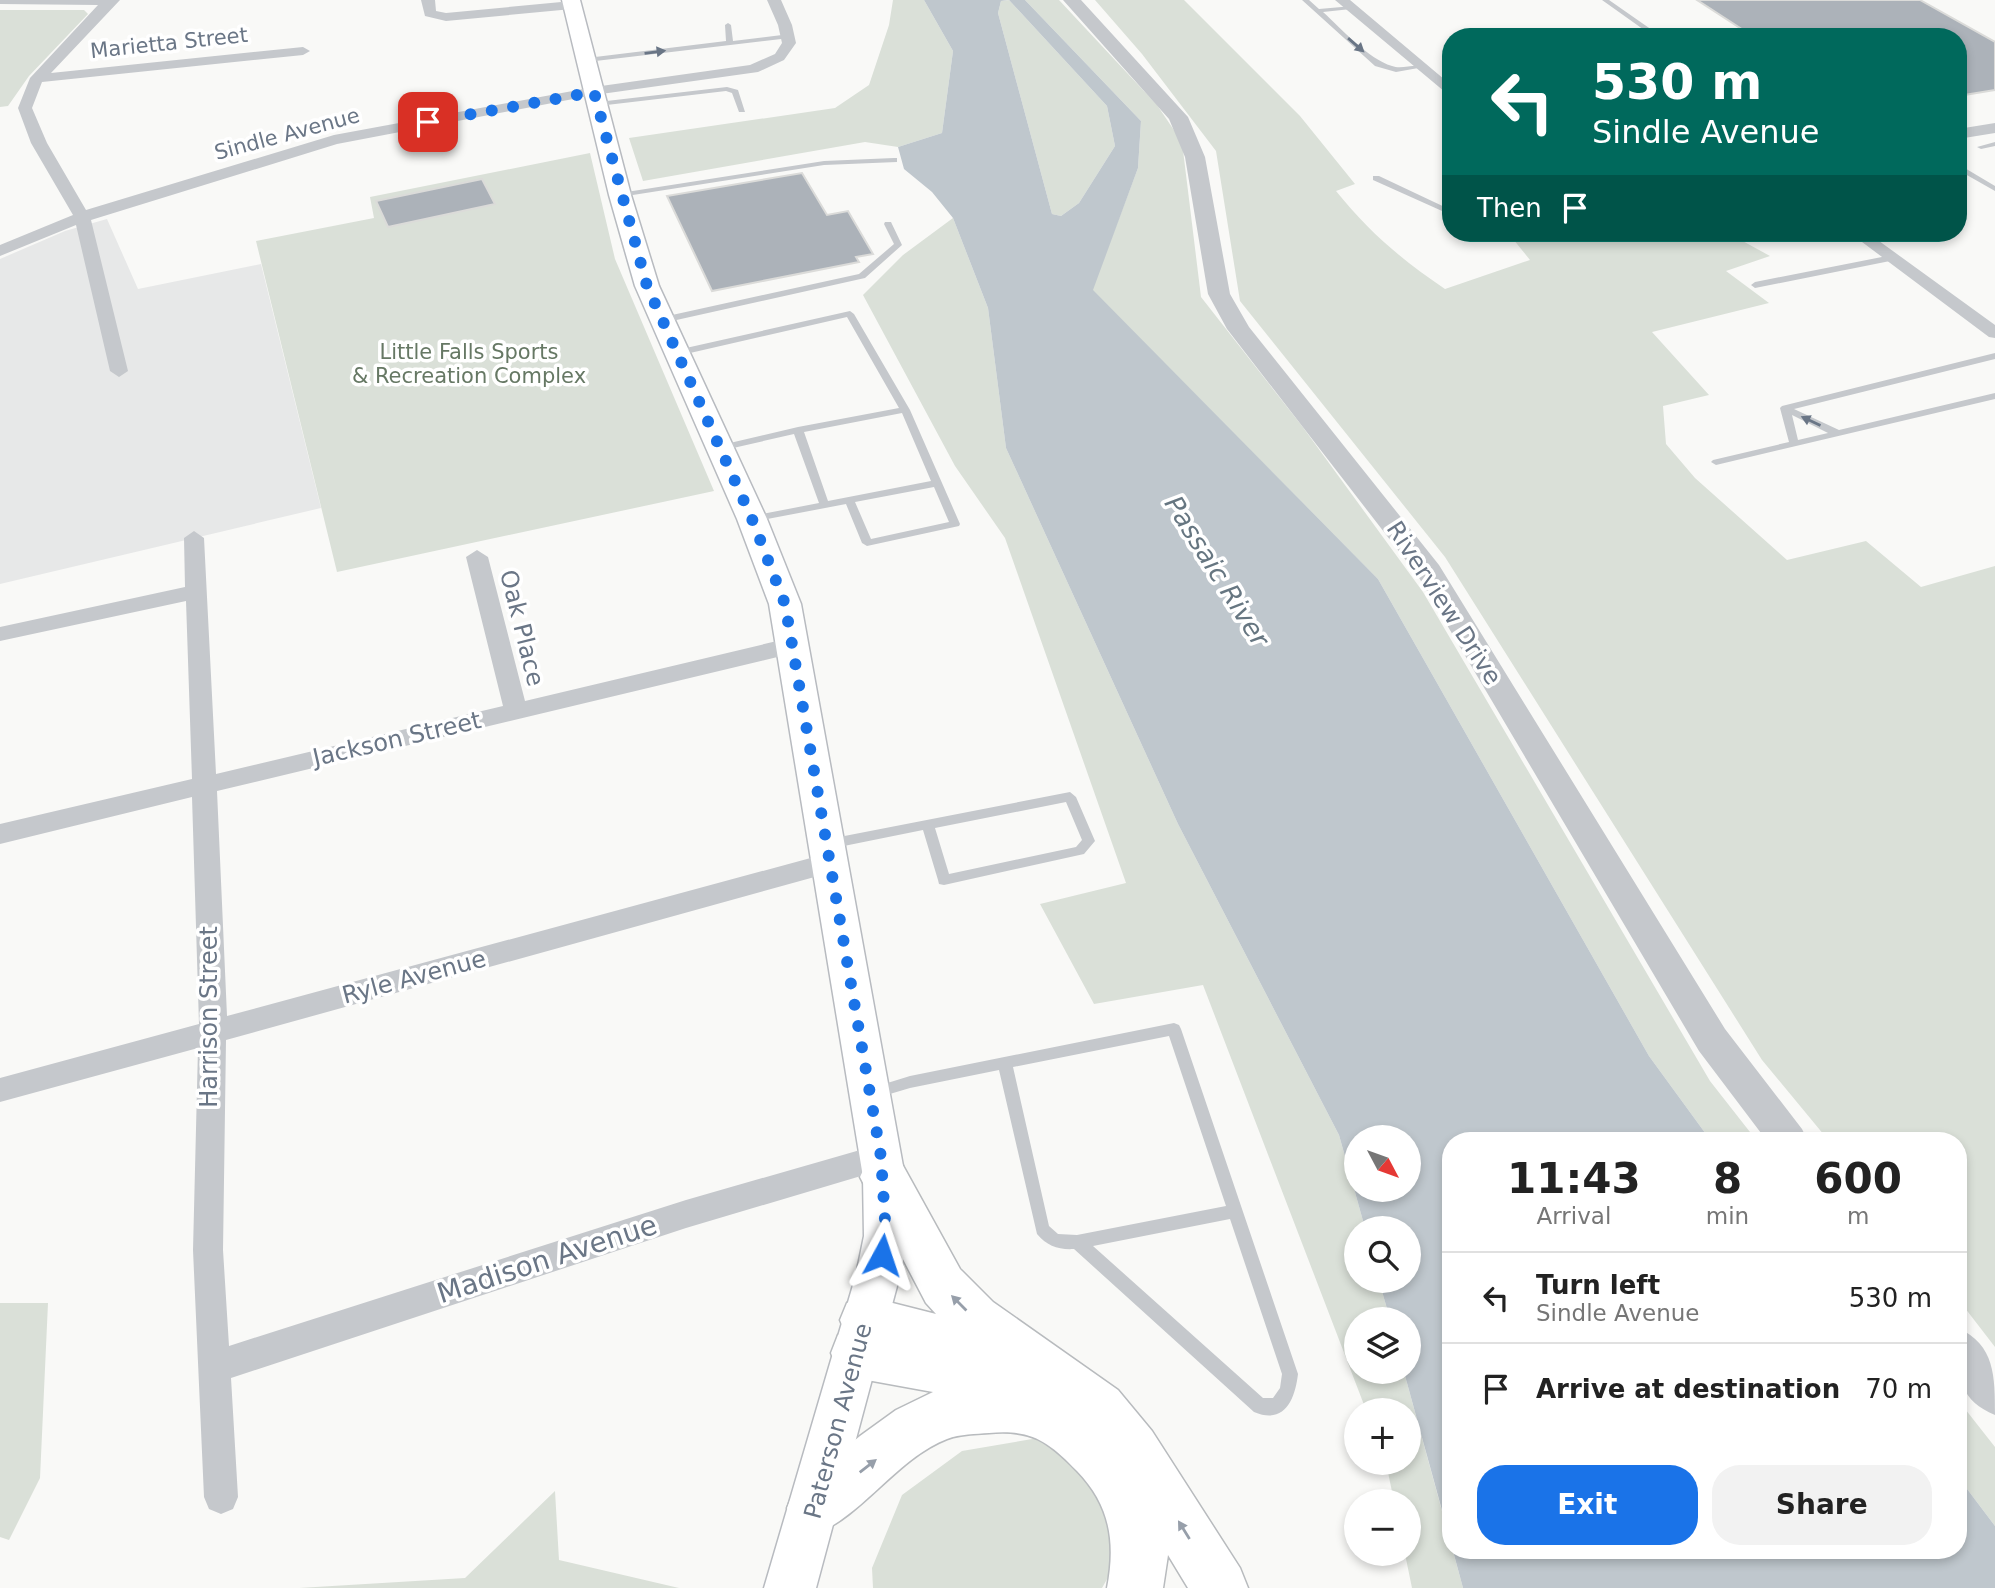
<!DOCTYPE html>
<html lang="en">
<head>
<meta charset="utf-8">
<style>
	body { margin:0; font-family:"DejaVu Sans",sans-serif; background:#f2f2f2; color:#222; height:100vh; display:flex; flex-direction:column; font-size:26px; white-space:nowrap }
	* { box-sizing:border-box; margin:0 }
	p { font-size:23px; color:#767676 }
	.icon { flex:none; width:38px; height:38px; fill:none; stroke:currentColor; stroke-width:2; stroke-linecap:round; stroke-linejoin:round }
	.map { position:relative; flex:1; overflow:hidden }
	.panel { position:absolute; left:1442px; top:1132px; width:525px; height:427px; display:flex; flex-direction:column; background:#fff; border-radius:28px; box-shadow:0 4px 10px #0003 }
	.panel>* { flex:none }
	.guide { position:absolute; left:1442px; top:28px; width:525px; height:214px; border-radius:28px; box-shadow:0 4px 10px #0003; background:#00695c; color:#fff; overflow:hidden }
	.needle { width:46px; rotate:131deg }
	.tools { position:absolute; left:1344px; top:1125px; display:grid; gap:14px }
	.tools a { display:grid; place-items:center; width:77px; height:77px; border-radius:50%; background:#fff; box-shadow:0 4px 10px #0003; font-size:35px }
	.pin { position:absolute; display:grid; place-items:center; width:60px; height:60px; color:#fff; margin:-30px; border-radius:14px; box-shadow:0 4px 10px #0006 }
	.me { position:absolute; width:77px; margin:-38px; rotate:5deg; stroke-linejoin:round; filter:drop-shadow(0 0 5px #0008) }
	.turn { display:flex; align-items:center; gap:24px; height:147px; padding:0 35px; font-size:32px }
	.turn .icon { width:91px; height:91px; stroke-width:2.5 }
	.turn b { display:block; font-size:49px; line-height:60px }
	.then { display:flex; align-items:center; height:66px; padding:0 35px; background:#0003; gap:14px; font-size:26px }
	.eta { display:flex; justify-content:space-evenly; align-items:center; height:119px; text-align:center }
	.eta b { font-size:42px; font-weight:700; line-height:49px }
	.cta { display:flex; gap:14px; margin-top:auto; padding:14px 35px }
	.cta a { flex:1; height:80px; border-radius:28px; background:#1a73e8; color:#fff; font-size:28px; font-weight:700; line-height:80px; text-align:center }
	.cta a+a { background:#f2f2f2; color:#222 }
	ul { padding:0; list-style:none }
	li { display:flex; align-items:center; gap:21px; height:91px; padding:0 35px; border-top:2px solid #e0e0e0 }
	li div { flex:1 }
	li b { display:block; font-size:26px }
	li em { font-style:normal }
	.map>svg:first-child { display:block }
	.built { fill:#e7e8e8 }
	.green { fill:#dae0d8 }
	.water { fill:#bfc7cd; fill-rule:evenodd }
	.building { fill:#acb2b9; stroke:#dbdbd9; stroke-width:2 }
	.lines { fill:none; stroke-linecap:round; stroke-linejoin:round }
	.secondary-casing { stroke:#b8bbc0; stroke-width:3 }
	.trunk-casing { stroke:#b8bbbe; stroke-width:3 }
	.service { fill:#c5c8cc; fill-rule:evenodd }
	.minor { fill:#c5c8cc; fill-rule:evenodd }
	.tertiary { fill:#c5c8cc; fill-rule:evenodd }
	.secondary { fill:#fff; fill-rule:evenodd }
	.trunk { fill:#fff; fill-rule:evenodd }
	.oneway { fill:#6a7686 }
	.oneway2 { fill:#979faa }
	.route { stroke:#1a73e8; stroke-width:12; stroke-dasharray:0 21.6 }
	.labels { text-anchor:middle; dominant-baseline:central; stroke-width:7; stroke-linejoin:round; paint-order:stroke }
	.far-street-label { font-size:21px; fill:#6a7686; stroke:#fff }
	.far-park-label { font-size:21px; fill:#667864; stroke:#fff }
	.street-label { font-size:24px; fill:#6a7686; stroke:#fff }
	.water-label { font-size:26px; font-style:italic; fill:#667681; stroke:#fff }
	.near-street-label { font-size:28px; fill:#6a7686; stroke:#fff }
</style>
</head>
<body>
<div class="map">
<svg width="1995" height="1588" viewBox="0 0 1995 1588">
	<rect width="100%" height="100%" fill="#f9f9f7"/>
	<path class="built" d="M107 219 138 289 261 264 321 508 0 584V259L65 231Z"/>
	<path class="green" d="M893 0H924L953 51 942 133 898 147 865 142 643 181 629 138 835 108 869 85 889 25Z
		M1009 0 1107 106 1115 146 1079 203 1061 216 1052 214 998 13 1001 1Z
		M1025 0H1059L1157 105 1182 142 1201 297 1302 426 1423 592 1710 1081 1757 1141H1711L1649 1056 1378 579 1092 290 1138 168 1141 121Z
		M1095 0H1184L1300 116 1355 184 1336 191C1369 232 1402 260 1445 289L1530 260 1509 234 1513 233H1728L1770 256 1726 271 1769 303 1652 332 1709 395 1663 406 1666 444 1695 478 1787 560 1866 541 1921 587 1995 566V1347L1958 1299V1141H1829L1762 1060 1445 557 1240 301 1216 151 1142 54Z
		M0 10H84L88 14 29 76 8 106 0 107Z
		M590 153 615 259 714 491 337 572 256 241 374 218 370 197Z
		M953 218 988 308 1006 448 1178 824 1339 1135 1365 1228H1356V1281H1379L1390 1319 1356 1320V1372H1404L1463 1588H1412L1405 1554H1409V1502L1394 1501 1386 1463H1409V1410H1366L1203 985 1094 1004 1040 904 1126 883 1005 538 955 466 863 295 903 255Z
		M0 1303H48L40 1478 9 1540 0 1537Z
		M1958 1400 1995 1447V1526L1958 1477Z
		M1038 1438 1104 1490 1128 1542 1102 1588H873L872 1568 902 1495 962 1451Z
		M555 1491 559 1560 679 1588H299L465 1578Z"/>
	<path class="water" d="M924 0H1008L1001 1 998 13 1052 214 1061 216 1079 203 1115 146 1107 106 1009 0H1025L1141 121 1138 168 1093 290 1378 579 1649 1056 1711 1141H1451V1543L1404 1372H1409V1320L1390 1319 1379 1281H1409V1228H1365L1339 1135 1178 824 1006 448 988 308 953 218 932 192 904 169 898 147 942 133 953 51ZM1356 1138H1409V1190H1356Z
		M1958 1477 1995 1526V1588H1463L1453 1551 1958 1550Z"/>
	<path class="building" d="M1697 0H1920L1995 42V90L1958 96V37H1754Z
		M802 173 827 215 848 211 873 254 856 257 859 262 712 291 667 196Z
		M482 179 495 204 388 227 376 201Z"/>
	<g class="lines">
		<g class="secondary-casing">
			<path id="secondary" d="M562 0H580L631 195 659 286 767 519 801 604 905 1177 908 1236 900 1275 816 1588H764L856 1275 864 1236 863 1177 769 604 737 519 635 286 609 195Z"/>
		</g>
		<g class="trunk-casing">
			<path id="trunk" d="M884 1156 901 1162 960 1269 993 1302 1118 1390 1152 1431 1240 1568 1248 1588H1188L1168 1555 1163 1588H1107C1116 1542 1110 1505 1077 1471 1048 1441 1031 1429 989 1433 976 1434 960 1434 947 1439 896 1459 865 1514 814 1535L795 1527 787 1508 795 1489 860 1436 896 1410 933 1392 856 1378 838 1371 831 1353 838 1335 845 1332 840 1320 847 1303 865 1296 936 1314 926 1303 860 1177 867 1162Z"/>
		</g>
		<path class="service" d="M1302 0H1309L1319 9 1353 6V8L1351 9 1323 12C1342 29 1368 59 1392 66 1402 70 1414 63 1424 67L1396 72 1375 66Z
			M1602 0H1609L1662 37H1654Z
			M728 23 731 25 733 41 790 34 793 36 790 38 587 62 583 60 587 58 726 41 725 25Z
			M727 87 738 90 745 112H739L732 93 726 91 598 106 594 104 598 102Z
			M1995 142V146L1981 149 1977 147Z
			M894 158H897V162L824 165 620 197 616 195 620 193 824 161Z
			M1958 164 1995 186V191L1958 170Z
			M1373 176H1379L1451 210V215L1373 180Z
			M885 222H891L902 245 865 278 663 323 659 320 663 317 859 274 894 244 884 224Z
			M1892 255 1895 256V260L1755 288 1751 285 1755 282Z
			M850 311 854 314 910 410 960 524 959 526 867 546 862 543 846 504 752 522 747 519 752 516 819 503 794 434 720 451 717 450V446L798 427 899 408 847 317 677 356 672 353 677 350ZM902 413 931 481 828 501 804 432ZM934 487 949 522 871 539 855 502Z
			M1995 353V359L1794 409 1839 430 1995 393V399L1716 465 1711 462 1713 460 1789 442 1780 408 1782 406ZM1792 415 1828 433 1798 440Z
			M1070 792 1076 797 1095 841 1084 854 944 885 939 884 938 880 923 830 829 849 825 847 823 844 825 841 829 839ZM1066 802 1082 840 1076 847 949 874 935 828Z
			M1174 1023 1179 1025 1181 1029 1298 1374C1295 1399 1285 1425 1254 1412L1074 1249C1059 1250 1047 1246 1037 1234L999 1070 910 1088 873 1099 868 1097 866 1093 868 1089 910 1076ZM1169 1036 1226 1206 1077 1235 1058 1234 1049 1226 1013 1067ZM1230 1219 1282 1374 1280 1388 1273 1398H1263L1093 1246Z"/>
		<path class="minor" d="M0 0H120L51 73 303 47 310 51 303 55 42 82 32 108 47 143 86 210 334 135 594 87 750 65 775 54 782 43 778 25 767 0H781L792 25 796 43 784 60 758 72 594 95 337 144 91 220 128 371 119 377 110 371 76 225 0 256V245L73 215 31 143 18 108 30 78 98 5 0 4Z
			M421 0H435L436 11 446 13 572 1 579 5 572 9 446 21 425 16Z
			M1335 0H1350L1451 85V97Z
			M1995 123V133L1958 139V129Z
			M1850 233H1868L1995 325V338L1989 337Z
			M194 531 204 538 216 774 503 706 466 557 477 550 488 557 525 701 794 637 802 640 805 645 802 650 794 653 217 791 227 1016 829 853 838 856 842 863 838 870 829 873 226 1040 223 1250 229 1346 686 1200 881 1144 891 1148 896 1157 891 1166 881 1170 686 1228 231 1378 238 1497 233 1509 221 1514 209 1509 204 1497 193 1250 198 1048 0 1102V1078L199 1024 192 797 0 844V824L192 779 186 601 0 641V627L185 587 184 538Z"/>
		<path class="tertiary" d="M1063 0H1081L1188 117 1205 157 1230 294 1249 327 1439 565 1725 1029 1802 1129 1808 1141H1767L1699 1051 1418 576 1227 329 1208 294 1185 157 1169 119Z
			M1958 1328C1995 1345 1995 1376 1995 1415 1953 1398 1958 1367 1958 1328Z"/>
		<use href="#secondary" class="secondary"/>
		<use href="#trunk" class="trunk"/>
	</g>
	<defs><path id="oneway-solid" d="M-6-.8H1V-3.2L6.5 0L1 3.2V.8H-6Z" transform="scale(1.75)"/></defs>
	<g class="oneway">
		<use href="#oneway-solid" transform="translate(1356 45) rotate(41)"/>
		<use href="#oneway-solid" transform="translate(655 52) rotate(-7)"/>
		<use href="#oneway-solid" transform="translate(1811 421) rotate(-155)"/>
	</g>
	<g class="oneway2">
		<use href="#oneway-solid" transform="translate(959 1303) rotate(-135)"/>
		<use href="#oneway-solid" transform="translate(868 1466) rotate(-38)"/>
		<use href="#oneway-solid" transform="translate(1184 1530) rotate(-122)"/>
	</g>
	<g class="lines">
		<path class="route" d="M428 122 594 92 647 286 752 519 785 604 881 1157 886 1236 882 1255"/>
	</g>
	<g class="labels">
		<g class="far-street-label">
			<text transform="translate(169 43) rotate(-6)">Marietta Street</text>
			<text transform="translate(287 134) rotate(-15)">Sindle Avenue</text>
		</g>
		<g class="far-park-label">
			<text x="469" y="352">Little Falls Sports<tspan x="469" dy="24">&amp; Recreation Complex</tspan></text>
		</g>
		<g class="street-label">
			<text transform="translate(1444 603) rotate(57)">Riverview Drive</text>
			<text transform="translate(522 628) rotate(76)">Oak Place</text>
			<text transform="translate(397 739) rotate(-13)">Jackson Street</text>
			<text transform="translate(414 977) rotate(-15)">Ryle Avenue</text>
			<text transform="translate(209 1017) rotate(-90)">Harrison Street</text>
			<text transform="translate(838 1421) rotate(-75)">Paterson Avenue</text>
		</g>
		<g class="water-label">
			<text transform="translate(1217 571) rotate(58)">Passaic River</text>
		</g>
		<g class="near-street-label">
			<text transform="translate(547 1259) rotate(-18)">Madison Avenue</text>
		</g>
	</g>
</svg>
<div class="tools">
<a><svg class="needle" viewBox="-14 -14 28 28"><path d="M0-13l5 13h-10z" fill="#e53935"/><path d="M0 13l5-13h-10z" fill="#767676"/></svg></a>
<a><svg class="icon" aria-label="search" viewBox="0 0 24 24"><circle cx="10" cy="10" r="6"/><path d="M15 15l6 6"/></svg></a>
<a><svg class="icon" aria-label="layers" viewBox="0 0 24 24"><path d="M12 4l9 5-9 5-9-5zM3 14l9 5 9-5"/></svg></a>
<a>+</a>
<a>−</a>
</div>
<div class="pin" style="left:428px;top:122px;background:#d93025"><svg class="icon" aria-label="arrive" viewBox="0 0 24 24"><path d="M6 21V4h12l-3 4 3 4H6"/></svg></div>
<svg class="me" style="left:882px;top:1255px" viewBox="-20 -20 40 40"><path d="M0-17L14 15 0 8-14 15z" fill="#1a73e8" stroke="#fff" stroke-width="4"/></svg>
<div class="guide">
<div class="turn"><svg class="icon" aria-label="left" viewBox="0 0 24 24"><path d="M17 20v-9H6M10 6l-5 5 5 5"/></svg><div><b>530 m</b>Sindle Avenue</div></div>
<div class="then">Then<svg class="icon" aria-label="arrive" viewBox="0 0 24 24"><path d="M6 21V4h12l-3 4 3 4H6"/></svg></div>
</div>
<section class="panel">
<div class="eta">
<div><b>11:43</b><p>Arrival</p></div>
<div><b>8</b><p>min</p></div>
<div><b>600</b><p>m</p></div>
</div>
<ul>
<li><svg class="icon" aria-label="left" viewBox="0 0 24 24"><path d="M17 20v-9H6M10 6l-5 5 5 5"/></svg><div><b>Turn left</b><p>Sindle Avenue</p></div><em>530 m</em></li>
<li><svg class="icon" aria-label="arrive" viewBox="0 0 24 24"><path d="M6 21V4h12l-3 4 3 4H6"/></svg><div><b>Arrive at destination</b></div><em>70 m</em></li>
</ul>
<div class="cta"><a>Exit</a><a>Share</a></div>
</section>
</div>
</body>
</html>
